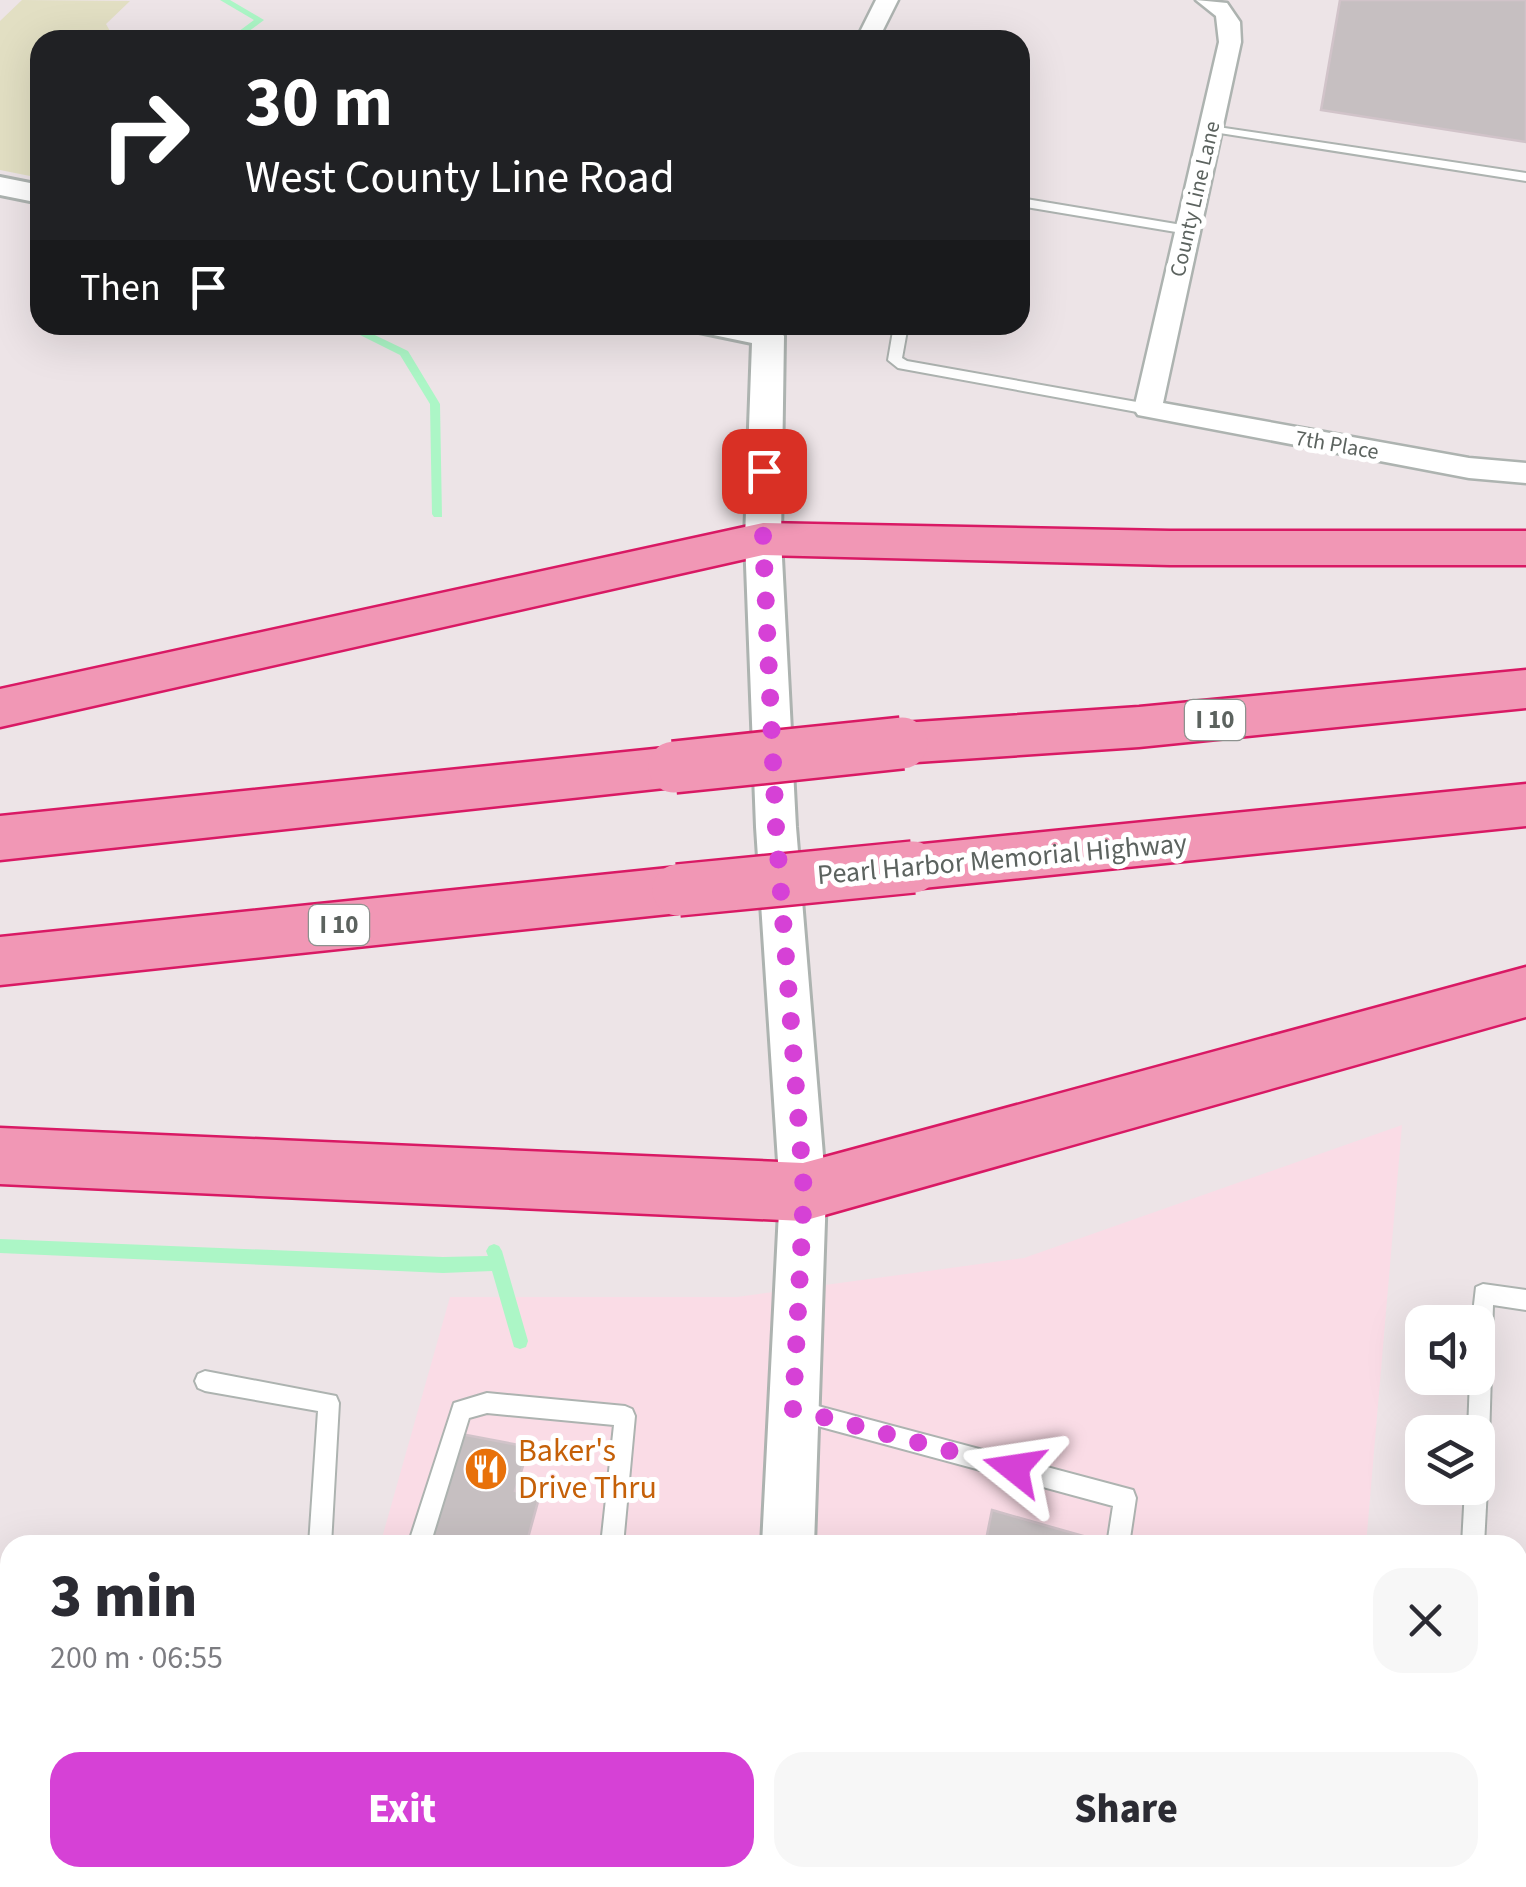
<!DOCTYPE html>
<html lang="en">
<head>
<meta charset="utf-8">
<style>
	body { margin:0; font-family:"Source Sans 3",sans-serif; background:#f7f7f7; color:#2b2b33; height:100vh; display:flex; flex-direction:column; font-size:38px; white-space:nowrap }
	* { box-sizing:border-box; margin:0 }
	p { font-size:32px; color:#7c7c81 }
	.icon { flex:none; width:55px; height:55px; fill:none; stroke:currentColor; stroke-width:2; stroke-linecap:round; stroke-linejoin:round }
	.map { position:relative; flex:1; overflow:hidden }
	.sheet { position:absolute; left:0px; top:1535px; width:1528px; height:352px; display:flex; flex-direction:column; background:#fff; border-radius:30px 30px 0 0; box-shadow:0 10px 40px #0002 }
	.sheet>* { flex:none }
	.top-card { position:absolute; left:30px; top:30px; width:1000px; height:305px; border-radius:30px; box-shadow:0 10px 40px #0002; background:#202124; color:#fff; overflow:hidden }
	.fabs { position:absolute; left:1405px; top:1305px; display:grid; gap:20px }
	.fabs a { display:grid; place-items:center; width:90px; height:90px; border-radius:20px; background:#fff; box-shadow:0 10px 40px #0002; font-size:50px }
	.pin { position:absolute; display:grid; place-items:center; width:85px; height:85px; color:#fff; margin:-42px; border-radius:20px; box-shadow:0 5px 15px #0006 }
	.me { position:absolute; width:110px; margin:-55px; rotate:285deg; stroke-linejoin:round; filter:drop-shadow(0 0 8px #0008) }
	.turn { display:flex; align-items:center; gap:35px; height:210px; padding:0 50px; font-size:45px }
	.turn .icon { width:130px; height:130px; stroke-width:2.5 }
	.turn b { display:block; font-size:70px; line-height:85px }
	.then { display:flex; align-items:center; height:95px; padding:0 50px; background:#0003; gap:20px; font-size:38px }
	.round { display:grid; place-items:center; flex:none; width:105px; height:105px; border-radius:30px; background:#f7f7f7 }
	.headline { display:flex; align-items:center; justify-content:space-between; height:170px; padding:0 50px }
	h1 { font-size:60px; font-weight:800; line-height:75px }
	.primary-button { display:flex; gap:20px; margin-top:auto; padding:20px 50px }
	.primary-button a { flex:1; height:115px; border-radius:30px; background:#d641d6; color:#fff; font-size:40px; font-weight:800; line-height:115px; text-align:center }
	.primary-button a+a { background:#f7f7f7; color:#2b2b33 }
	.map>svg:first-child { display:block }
	.commercial { fill:#fadce6 }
	.green { fill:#e2dfc3 }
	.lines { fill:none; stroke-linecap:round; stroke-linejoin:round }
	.stream { fill:#acf6c6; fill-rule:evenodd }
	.building { fill:#c6bfc1; stroke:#d1c3c9; stroke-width:2.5 }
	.service-casing { stroke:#adb3b0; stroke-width:4 }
	.minor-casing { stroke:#adb3b0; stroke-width:5 }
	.tertiary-casing { stroke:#adb3b0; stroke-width:6 }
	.motorway-casing { stroke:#d91964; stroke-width:5 }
	.service { fill:#fff; fill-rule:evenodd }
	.minor { fill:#fff; fill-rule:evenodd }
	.tertiary { fill:#fff; fill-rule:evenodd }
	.motorway { fill:#f197b5; fill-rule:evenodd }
	.motorway-bridge-casing { stroke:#d91964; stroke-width:56; stroke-linecap:butt }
	.motorway-bridge { stroke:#f197b5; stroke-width:51 }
	.route { stroke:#d641d6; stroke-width:18; stroke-dasharray:0 32.4 }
	.labels { text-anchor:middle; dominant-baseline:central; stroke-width:10; stroke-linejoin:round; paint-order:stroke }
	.far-street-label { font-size:22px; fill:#5c635f; stroke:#fff }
	.shield { fill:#fff; stroke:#8d928f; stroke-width:2.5 }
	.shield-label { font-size:25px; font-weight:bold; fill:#5c635f }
	.street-label { font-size:28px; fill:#5c635f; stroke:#fff }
	.near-food-label { font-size:32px; fill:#c56008; stroke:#fff; text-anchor:start }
</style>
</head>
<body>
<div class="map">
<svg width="1526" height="1887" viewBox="0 0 1526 1887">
	<rect width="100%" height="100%" fill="#ede4e7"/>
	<path class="commercial" d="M1402 1125 1366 1545H380L450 1297H737L1024 1258Z
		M828 1878H1337L1336 1887H849Z"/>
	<path class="green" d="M22 0 130 1 106 24 115 40H40V178L0 170V21Z"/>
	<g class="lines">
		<path class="stream" d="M220 0H230L264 20 237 40H227L254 20Z
			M340 325H354L408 351 440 404 442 517H434L432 514 430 404 400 355Z
			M0 1239 443 1257 488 1256 486 1251 489 1246 494 1244 499 1246 502 1251 528 1341 526 1347 520 1349 514 1347 492 1271 443 1273 0 1253Z"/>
	</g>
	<path class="building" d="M1340 0H1526V142L1321 110Z
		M461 1434 529 1447 515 1491 539 1498 526 1545H427Z
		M992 1510 1097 1540 1096 1545H985Z"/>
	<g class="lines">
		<g class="service-casing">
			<path id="service" d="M1211 126 1526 173V181L1207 131 1205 129Z
				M1020 198 1188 226 1194 230 1188 234 1020 206Z
				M894 325H908L902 358 907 361 1148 404 1155 409 1148 414 898 368 888 360Z
				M1483 1284 1526 1290V1310L1493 1305 1489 1441 1485 1448 1478 1452V1432H1468L1470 1378H1478V1322H1472L1476 1287Z
				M205 1371 336 1396 339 1403 331 1545H309L318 1411 205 1391 198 1388 195 1381 198 1374Z
				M487 1393 625 1406 632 1409 635 1416 623 1545H601L614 1425 487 1413 469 1418 430 1545H408L454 1403Z
				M799 1401 1133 1490 1136 1498 1129 1545H1107L1113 1506 799 1421 792 1418 789 1411 792 1404Z
				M1478 1478 1484 1480 1487 1488 1484 1545H1462L1465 1488H1478Z
				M1518 1608 1526 1611V1633L1518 1630Z
				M0 1655 10 1659V1681L0 1677Z
				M133 1878H157L153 1887H129Z
				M640 1878H688L694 1887H645Z
				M959 1878H1009L1015 1887H964Z
				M1446 1878H1470L1469 1887H1445Z"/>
		</g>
		<g class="minor-casing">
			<path id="minor" d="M876 0H898L878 40H856Z
				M1196 0 1227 3 1240 22 1241 42 1163 403 1469 458 1526 463V483L1469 478 1138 415 1134 409 1219 42 1216 16Z"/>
		</g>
		<g class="tertiary-casing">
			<path id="tertiary" d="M0 177 40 185V203L0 195Z
				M694 325H764L779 329 784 336 781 539 796 827 826 1192 814 1545H762L780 1192 756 827 745 539 752 343 699 332Z
				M737 1878H795L793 1887H735Z"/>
		</g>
		<g class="motorway-casing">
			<path id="motorway" d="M763 523 1170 531H1526V565H1170L763 555 0 727V689Z
				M1526 670V708L1139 747 902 763 884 757 877 743 884 729 902 723 1139 707Z
				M674 747 692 753 700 767 692 781 674 787 0 860V816Z
				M1526 784V826L913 889 894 883 886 867 894 851 913 845Z
				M678 867 697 874 705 890 697 906 678 913 0 985V937Z
				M1526 967V1017L803 1221 0 1184V1128L803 1163Z"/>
		</g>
		<use href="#service" class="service"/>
		<use href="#minor" class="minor"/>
		<use href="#tertiary" class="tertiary"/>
		<use href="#motorway" class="motorway"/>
		<g class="motorway-bridge-casing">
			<path id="motorway-bridge" d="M674 767 902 743
				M678 890 913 867"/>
		</g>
		<use href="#motorway-bridge" class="motorway-bridge"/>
	</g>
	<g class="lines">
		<path class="route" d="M764 471 763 539 776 828 804 1192 793 1409 1014 1468"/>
	</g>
	<defs>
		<g id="restaurant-disc" transform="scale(2.25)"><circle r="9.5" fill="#e8710a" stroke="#fff"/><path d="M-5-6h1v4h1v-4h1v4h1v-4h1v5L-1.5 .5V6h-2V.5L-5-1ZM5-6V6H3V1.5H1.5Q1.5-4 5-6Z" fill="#fff"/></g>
	</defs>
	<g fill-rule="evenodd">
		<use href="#restaurant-disc" x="486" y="1469"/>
	</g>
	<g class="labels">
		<g class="far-street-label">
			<text transform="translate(1195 199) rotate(-77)">County Line Lane</text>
			<text transform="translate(1337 445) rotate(10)">7th Place</text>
		</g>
		<g class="shield">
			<rect x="1185" y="700" width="60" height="40" rx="8"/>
			<rect x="309" y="905" width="60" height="40" rx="8"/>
		</g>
		<g class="shield-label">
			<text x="1215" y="720">I 10</text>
			<text x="339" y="925">I 10</text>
		</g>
		<g class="street-label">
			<text transform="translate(1002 859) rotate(-5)">Pearl Harbor Memorial Highway</text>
		</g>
		<g class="near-food-label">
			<text x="518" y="1451">Baker's<tspan x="518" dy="37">Drive Thru</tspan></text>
		</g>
	</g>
</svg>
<div class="fabs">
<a><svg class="icon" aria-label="sound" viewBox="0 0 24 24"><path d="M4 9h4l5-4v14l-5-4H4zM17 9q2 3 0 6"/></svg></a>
<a><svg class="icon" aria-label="layers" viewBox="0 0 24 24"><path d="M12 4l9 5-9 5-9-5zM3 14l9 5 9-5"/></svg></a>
</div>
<div class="pin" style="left:764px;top:471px;background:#d93025"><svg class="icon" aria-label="arrive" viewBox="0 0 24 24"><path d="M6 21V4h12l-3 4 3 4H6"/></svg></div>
<svg class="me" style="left:1014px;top:1468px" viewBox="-20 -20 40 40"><path d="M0-17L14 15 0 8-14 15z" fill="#d641d6" stroke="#fff" stroke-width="4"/></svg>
<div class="top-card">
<div class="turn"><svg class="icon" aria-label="right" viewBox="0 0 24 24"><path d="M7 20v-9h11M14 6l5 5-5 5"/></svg><div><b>30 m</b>West County Line Road</div></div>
<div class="then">Then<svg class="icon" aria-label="arrive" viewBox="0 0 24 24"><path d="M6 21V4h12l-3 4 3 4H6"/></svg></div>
</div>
<section class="sheet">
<div class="headline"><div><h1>3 min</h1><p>200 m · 06:55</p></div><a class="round"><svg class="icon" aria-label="close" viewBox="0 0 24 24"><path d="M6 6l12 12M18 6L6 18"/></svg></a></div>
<div class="primary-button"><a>Exit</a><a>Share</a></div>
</section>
</div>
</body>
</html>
